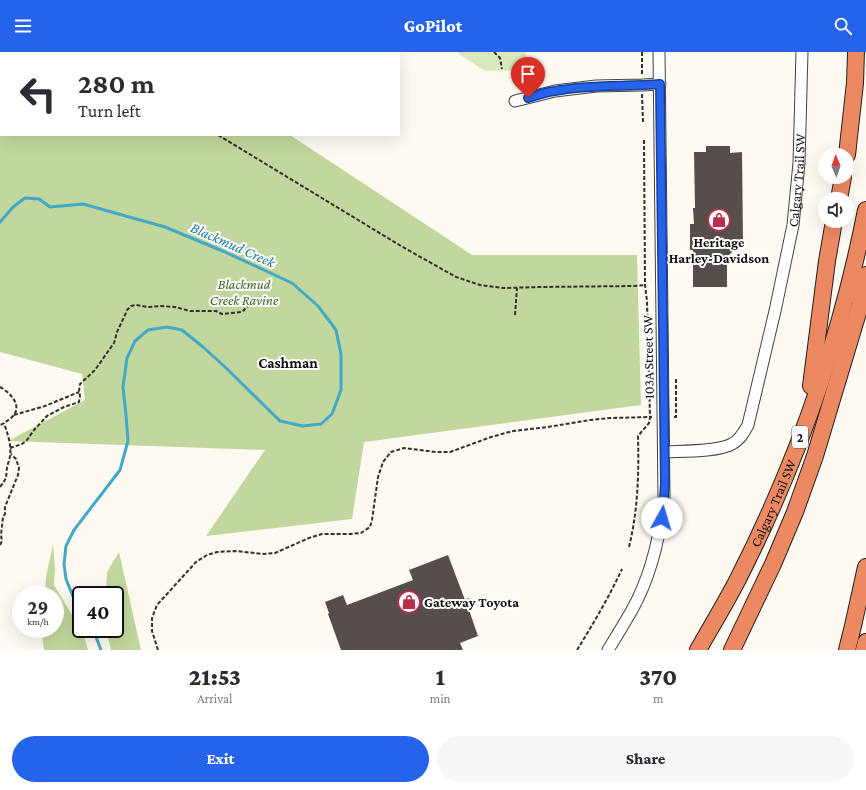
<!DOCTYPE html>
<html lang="en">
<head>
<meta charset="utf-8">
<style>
	body { margin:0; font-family:"Crimson Pro",serif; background:#f7f7f7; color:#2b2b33; height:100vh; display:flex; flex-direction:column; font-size:15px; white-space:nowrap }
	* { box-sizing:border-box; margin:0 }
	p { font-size:13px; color:#7c7c81 }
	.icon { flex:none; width:22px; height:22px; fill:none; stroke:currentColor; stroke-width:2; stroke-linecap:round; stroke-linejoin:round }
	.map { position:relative; height:598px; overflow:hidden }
	.sheet { display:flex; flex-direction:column; background:#fff; flex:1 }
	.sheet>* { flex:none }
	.guide { position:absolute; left:0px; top:0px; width:400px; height:84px; box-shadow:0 4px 16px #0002; background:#fff; color:#2b2b33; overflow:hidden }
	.needle { width:26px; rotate:358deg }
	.controls { position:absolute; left:818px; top:96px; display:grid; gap:8px }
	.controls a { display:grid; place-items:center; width:36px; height:36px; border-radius:50%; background:#fff; box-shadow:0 4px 16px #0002; font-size:20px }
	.speed { position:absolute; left:12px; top:534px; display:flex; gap:8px; font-size:20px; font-weight:700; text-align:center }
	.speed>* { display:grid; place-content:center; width:52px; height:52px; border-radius:50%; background:#fff; box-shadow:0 4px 16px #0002; line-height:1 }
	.speed small { font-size:10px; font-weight:400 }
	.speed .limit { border:2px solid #111; border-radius:6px; background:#fff; color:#111 }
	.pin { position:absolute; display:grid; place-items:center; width:34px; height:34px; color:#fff; margin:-41px -17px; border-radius:50% 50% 50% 0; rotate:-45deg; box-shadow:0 0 4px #0007 }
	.pin .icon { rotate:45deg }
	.me { position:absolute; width:44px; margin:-22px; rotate:6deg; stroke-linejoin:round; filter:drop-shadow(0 0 3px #0008) }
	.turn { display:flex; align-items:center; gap:14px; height:84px; padding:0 12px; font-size:18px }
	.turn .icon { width:52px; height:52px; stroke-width:2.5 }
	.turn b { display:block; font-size:28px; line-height:34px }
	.eta { display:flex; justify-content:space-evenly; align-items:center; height:68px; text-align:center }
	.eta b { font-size:24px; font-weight:800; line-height:28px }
	.primary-button { display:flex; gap:8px; margin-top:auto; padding:8px 12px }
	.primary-button a { flex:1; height:46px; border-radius:24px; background:#2563eb; color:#fff; font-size:16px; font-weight:800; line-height:46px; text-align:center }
	.primary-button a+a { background:#f7f7f7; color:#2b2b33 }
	header { display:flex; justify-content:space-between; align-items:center; height:52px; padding:0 12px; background:#2563eb; color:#fff; font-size:18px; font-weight:800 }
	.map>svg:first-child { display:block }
	.green { fill:#dae8bd }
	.forest { fill:#c2d79d }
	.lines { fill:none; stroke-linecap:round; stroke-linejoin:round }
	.stream { stroke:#44a9c6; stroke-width:3 }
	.building { fill:#574e4c }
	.minor-casing { stroke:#424242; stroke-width:13 }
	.highway-casing { stroke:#202020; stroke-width:18 }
	.path { stroke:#313131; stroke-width:2; stroke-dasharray:4 2; stroke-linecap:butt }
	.minor { stroke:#fff; stroke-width:11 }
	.highway { stroke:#ec8962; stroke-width:16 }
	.route-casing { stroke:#184099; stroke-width:10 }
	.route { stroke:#2563eb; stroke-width:7 }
	.labels { text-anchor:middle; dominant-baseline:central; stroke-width:4; stroke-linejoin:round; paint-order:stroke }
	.shield { fill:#fff; stroke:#575757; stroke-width:1 }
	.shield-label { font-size:13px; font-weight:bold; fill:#0f0f0f }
	.street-label { font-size:14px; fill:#0f0f0f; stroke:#fff }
	.poi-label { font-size:14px; font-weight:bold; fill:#0f0f0f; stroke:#fff }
	.park-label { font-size:14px; font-style:italic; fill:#3b6422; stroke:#fff }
	.water-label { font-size:15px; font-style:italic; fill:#1e7b9b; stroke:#fff }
	.neighbourhood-label { font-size:15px; font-weight:bold; fill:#0f0f0f; stroke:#fff }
</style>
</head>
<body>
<header><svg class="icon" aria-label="menu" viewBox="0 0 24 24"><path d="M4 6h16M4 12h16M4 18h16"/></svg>GoPilot<svg class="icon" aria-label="search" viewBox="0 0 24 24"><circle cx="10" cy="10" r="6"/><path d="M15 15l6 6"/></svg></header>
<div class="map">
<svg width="866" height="598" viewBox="0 0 866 598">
	<rect width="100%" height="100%" fill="#fefaf2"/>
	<path class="green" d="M456 0H526V18L485 19Z"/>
	<path class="forest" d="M0 0H164L166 1H1V83H290L472 203H637L641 353 364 390 352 467 206 484 265 398 8 389 85 348 82 322 0 300Z
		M53 492 55 517 54 533 84 583 88 598H44L41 577H55V543H45L46 525Z
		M119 500 141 598H111L106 577H115V543H106L107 520Z"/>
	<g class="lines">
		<path class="stream" d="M0 170 13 155 25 146 39 147 50 155 83 152 165 175 225 200 292 231 318 254 336 278 341 302V338L332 362 321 372 303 374 280 369 225 315 203 295 182 278 167 275 148 278 135 289 127 306 123 335 126 363 128 389 120 418 74 478 66 494 64 512 66 527 74 547 81 557
			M93 577 101 598"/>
	</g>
	<path class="building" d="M706 94H730V101L742 100 743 189 727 205V235H693V198H690V172H694L693 156H695L694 100H706Z
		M448 503 465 548 469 546 473 556 469 558 478 584 460 591 463 598H341L328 562 329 561 325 550 343 543 347 553 413 528 409 518Z"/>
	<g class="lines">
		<g class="minor-casing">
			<g id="minor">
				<path d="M515 49 555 39 596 34 642 33 660 32"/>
				<path id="s1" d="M664 400C681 399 718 400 732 392 740 388 744 380 748 373L775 259 793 173 799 111 802 0"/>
				<path d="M608 598C616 585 624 572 632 558 651 524 660 485 664 446L659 0"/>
			</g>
		</g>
		<g class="highway-casing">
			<g id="highway">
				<path d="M847 103 855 31 856 0"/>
				<path d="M839 147 843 125"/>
				<path d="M811 334 827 209 834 169"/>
				<path id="s2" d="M698 598C711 575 725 552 737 529 796 413 841 286 866 158"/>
				<path d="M732 598 773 512 795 460 815 404 860 254 866 223"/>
				<path d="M847 598 853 574 866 515"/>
				<path d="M864 598 866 590"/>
			</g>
		</g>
		<path class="path" d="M81 0 82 1
			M494 0 500 6 502 17
			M642 0V24
			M642 42 643 71
			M218 83 401 194 456 225 480 233 504 236 540 235 634 234 645 233
			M515 263 517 236
			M0 335C11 341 24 355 11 366 7 369 5 371 0 373
			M14 363 45 354 79 340
			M674 365H676V326
			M10 396 22 392 27 388 34 378 47 364 64 355 79 350 80 344 79 339 80 332 95 318 114 291 117 280 125 263 127 258 131 254 136 253 148 255 161 254 175 255 190 259H216L222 262 242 260 247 255 250 246
			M0 435C7 426 6 426 7 415 8 411 10 407 10 403 12 394 7 380 4 371
			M0 493 2 489 1 483 3 465 5 462V455L18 423 19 416 16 407 11 402
			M629 495C638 458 639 421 638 384L649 371 650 365 647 249 645 233 644 88
			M158 598 152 579V566L157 553 196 510 207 503 217 500 235 499 264 502 275 501 309 486 322 482H350L361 481 370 475 372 468 378 425 383 410 391 400 404 396 436 400H450L491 385 513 379 548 375 590 368 610 366 652 365
			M577 598C593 572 609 545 622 517"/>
		<use href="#minor" class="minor"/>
		<use href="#highway" class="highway"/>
	</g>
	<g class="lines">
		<g class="route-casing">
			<path id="route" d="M528 46C537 43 546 40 555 39 589 32 625 35 660 32L665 432 664 446 662 466"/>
		</g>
		<use href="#route" class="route"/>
	</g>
	<defs>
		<g id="shop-ring" transform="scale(1.15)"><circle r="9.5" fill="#fff" stroke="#b82e4d" stroke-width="1.5"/><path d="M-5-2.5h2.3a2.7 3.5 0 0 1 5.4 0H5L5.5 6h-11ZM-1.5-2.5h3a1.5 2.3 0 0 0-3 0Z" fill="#b82e4d"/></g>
	</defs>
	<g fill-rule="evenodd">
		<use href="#shop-ring" x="719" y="168"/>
		<use href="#shop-ring" x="409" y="550"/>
	</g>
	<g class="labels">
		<rect class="shield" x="792" y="374" width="16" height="22" rx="3"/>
		<g class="shield-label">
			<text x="800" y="385">2</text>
		</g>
		<g class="street-label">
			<text stroke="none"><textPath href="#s1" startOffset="344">Calgary Trail SW</textPath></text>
			<text transform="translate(648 305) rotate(-91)">103A Street SW</text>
			<text stroke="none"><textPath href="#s2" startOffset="165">Calgary Trail SW</textPath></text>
		</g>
		<g class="poi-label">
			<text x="719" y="190">Heritage<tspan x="719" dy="16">Harley-Davidson</tspan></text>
			<text x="424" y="550" text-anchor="start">Gateway Toyota</text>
		</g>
		<g class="park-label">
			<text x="244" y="232">Blackmud<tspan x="244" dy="16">Creek Ravine</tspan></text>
		</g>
		<g class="water-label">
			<text transform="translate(233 193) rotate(24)">Blackmud Creek</text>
		</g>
		<g class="neighbourhood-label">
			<text x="288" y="311">Cashman</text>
		</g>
	</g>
</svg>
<div class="controls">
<a><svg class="needle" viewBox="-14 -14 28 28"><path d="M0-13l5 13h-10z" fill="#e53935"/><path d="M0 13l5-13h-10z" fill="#7c7c81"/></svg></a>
<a><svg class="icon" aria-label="sound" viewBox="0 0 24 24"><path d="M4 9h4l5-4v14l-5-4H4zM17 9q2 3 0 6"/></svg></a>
</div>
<div class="speed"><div>29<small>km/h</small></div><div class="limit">40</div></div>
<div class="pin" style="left:528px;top:46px;background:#d93025"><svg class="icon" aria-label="arrive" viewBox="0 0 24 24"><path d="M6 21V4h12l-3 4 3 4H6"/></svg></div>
<svg class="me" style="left:662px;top:466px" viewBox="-20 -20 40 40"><circle r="19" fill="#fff"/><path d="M0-13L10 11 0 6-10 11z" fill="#2563eb"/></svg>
<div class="guide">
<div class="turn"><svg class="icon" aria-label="left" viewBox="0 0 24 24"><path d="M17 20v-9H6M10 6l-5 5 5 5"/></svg><div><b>280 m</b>Turn left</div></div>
</div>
</div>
<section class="sheet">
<div class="eta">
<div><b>21:53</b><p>Arrival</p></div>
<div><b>1</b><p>min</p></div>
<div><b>370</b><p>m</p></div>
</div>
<div class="primary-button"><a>Exit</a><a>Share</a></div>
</section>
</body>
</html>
